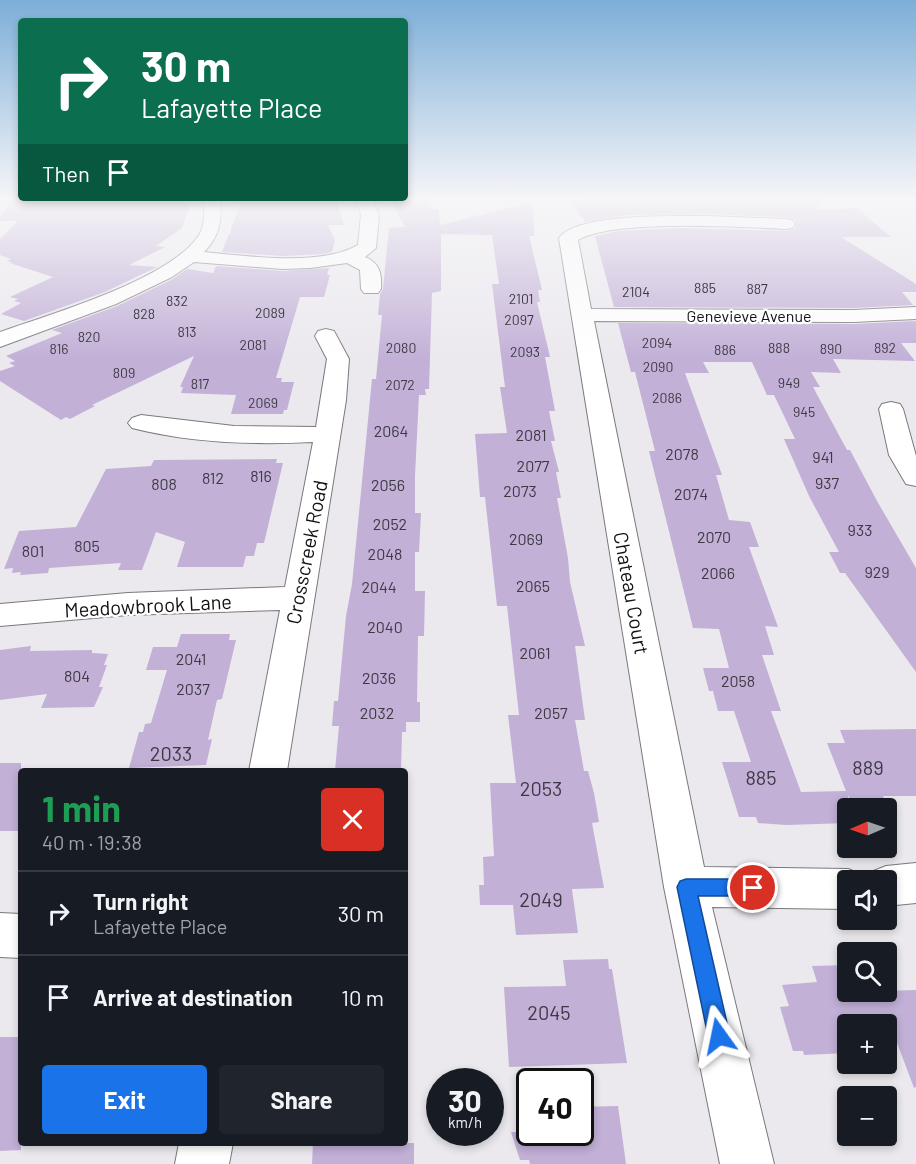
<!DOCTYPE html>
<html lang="en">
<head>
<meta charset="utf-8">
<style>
	body { margin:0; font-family:Barlow,sans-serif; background:#20242c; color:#f1f3f6; height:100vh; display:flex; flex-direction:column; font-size:22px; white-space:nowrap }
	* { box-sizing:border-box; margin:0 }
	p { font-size:20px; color:#9ea1a6 }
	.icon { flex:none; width:33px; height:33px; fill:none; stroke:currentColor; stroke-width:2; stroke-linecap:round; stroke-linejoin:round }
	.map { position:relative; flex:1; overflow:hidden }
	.side { position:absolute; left:18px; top:768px; width:390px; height:378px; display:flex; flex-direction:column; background:#171b24; border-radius:6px; box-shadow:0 3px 9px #0003 }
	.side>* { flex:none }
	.hud { position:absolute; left:18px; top:18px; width:390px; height:183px; border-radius:6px; box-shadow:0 3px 9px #0003; background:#0b6e4f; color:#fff; overflow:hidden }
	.needle { width:39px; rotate:268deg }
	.tools { position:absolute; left:837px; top:798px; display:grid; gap:12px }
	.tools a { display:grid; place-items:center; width:60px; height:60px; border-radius:6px; background:#171b24; box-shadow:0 3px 9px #0003; font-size:30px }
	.speed { position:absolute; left:426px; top:1068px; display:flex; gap:12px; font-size:30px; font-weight:700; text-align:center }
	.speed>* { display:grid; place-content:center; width:78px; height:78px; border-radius:50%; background:#171b24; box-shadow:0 3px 9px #0003; line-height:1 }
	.speed small { font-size:15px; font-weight:400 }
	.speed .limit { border:3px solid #111; border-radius:9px; background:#fff; color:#111 }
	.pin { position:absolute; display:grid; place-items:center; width:51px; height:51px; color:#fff; margin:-26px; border:3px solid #fff; border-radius:50%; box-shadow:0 2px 6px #0007 }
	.me { position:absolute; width:66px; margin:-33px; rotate:348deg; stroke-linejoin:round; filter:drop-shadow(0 0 4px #0008) }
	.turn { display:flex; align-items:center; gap:21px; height:126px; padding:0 24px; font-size:27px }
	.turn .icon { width:78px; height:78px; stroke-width:2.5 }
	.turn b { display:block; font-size:42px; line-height:51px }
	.then { display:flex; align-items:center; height:57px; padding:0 24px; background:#0003; gap:12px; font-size:22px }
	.round { display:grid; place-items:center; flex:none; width:63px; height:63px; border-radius:6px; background:#20242c }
	.overview { display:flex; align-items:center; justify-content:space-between; height:102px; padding:0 24px }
	h1 { font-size:36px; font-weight:700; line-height:45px; color:#1e9e55 }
	.primary-button { display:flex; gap:12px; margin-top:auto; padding:12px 24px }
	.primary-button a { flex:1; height:69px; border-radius:6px; background:#1a73e8; color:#fff; font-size:24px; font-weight:700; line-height:69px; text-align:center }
	.primary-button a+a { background:#20242c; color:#f1f3f6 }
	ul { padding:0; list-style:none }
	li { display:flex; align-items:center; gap:18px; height:84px; padding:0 24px; border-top:2px solid #363941 }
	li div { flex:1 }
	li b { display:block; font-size:22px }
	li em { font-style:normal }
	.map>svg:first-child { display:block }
	.building { fill:#c2b0d7 }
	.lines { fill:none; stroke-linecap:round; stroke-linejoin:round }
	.minor-casing { stroke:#7a787c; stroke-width:2 }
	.minor { fill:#fff; fill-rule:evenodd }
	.route { fill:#1a73e8; stroke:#114b97; stroke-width:1.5 }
	.labels { text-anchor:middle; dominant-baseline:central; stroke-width:4.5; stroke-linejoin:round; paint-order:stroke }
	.far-number-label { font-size:14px; fill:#3e3944 }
	.far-street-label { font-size:16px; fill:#121113; stroke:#fff }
	.number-label { font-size:16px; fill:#3e3944 }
	.street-label { font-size:20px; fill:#121113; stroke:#fff }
	.near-number-label { font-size:20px; fill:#3e3944 }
</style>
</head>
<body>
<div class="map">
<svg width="916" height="1164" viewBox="0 0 916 1164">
	<rect width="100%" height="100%" fill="#ebe9ee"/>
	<path class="building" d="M626 197H826L816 210 857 208 891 237H841L916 284V292H902L913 305 853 308 614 307 595 236 619 231 678 228 786 231 794 229 797 224 794 219 786 217 707 214 628 215 585 222 570 201Z
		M13 198H181L178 203H191L182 228 156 246 165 247 129 265 157 267 105 292 24 321 1 314 21 303 14 301 18 299 10 297 53 277 10 263 12 262 7 261 11 259 0 255V239L18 221H0V217Z
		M243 198H336L344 225H328L335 240 332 252 323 254 283 256 222 252 229 234H231V228Z
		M426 198 433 209H439L440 225 533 202 534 236H529L542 290H538L540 302H537L550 357H545L555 411H549L555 441H551L559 472H556L561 498H557L568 558 570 582 585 646H575L585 720H575L584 771H588L594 793 599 822 592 823 604 888 572 889 578 933 516 935 513 905H480L479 885H484L483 857 494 856 490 783H516L508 715H519L507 606H497L485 497H480L475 434 507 433 500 387H505L492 284H499L492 235 441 234V291L432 293 429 389H425L426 395H419L415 476V513H421L419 552H415V591H425L424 636H418L417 702H420V722H406V732H402L401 771H335L339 726H332L334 701H338L346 616 352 584 372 379H376L382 315H378L380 294 383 289 389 228 405 227 391 201Z
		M216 266 283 271 329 268 327 275H330L324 297H300L276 378H282L281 382H294L287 410H284L283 414H231L236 395 181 393 183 387H180L194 356 92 405 95 406 70 419 66 417 61 420 0 381V371L15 366 9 363 15 361 6 356 62 333 52 330 117 306 173 279 187 269 213 273Z
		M916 321V343H901L915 361 833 359 841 373 811 372 820 387H813L847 450H850L877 501 916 568V672L845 573H840L829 552H839L809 496 784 439H795L774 395H767L752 362H703L709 373H685L722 475H716L729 520 750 522 759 547H749L778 627 765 626 774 655H762L781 711H771L801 792 846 791 827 743H845L840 730 916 729V796H883L888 808H853L848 795V823L786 825 758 823 756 817H739L722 762H751L734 711H718L713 691H709L703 668H729L719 629 693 628 649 451H655L635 372H631L618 323 853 324Z
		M277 459 276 463H283L264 543H257L254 556H246L243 567H177L185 542 156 532 142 570H118L121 563 49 568 48 573 20 575 21 572 12 573 13 568 4 569 19 531 76 527 106 469 151 466 154 460Z
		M181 634H230L229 640H236L222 699 217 700 208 740 212 739 206 765 129 768 139 732H143L145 724 151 723 167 670H146L153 647H177Z
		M31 646 30 651 92 650V653L108 654 104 665H107L99 687H103L94 707 41 708 47 694 0 700V650Z
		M0 763H21V831H0Z
		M608 959 609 969H612L627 1063 509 1067 504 987 566 986 563 960Z
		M848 965V992L916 990V1087L914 1088 890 1024H848V1053L804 1055 803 1051H793L780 1007 789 1006 782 985 817 982 812 966Z
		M0 1037H21V1150L0 1151Z
		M618 1106 626 1164H530L529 1160H520L511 1132H580V1107Z
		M313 1143H414V1164H312Z"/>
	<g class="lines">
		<g class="minor-casing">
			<path id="minor" d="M204 198H220C222 220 220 236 204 252 248 256 319 267 358 245L361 215 356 198H372L379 215 376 248 365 257C380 263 382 274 381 289L378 293H364L361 289 360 270 347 263 310 268 283 269 194 262 172 277 116 304 0 347V332C51 314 165 281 197 238 206 227 204 211 204 198Z
				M707 216 786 219 792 220 795 224 792 228 786 229C741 227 613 219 578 240L591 309 853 310 916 307V319L853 322 594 321 704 867 848 869 863 875 866 880H848V909L712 907 774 1164H720L664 887 559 238C576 213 677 216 707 216Z
				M326 329 334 331 349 359 346 400 287 771H249L280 610 128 615 0 626V604L128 593 285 587 313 442C253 445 191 443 132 428L128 423 132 418 141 415 234 426 316 427 327 359 315 336 318 331Z
				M891 402 900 404 903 409 916 456V486L906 484 889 455 879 409 882 404Z
				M916 863V903L886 906V880H867L871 872 886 866Z
				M0 913 21 914V958L0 957Z
				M179 1143H233L229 1164H175Z"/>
		</g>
		<use href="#minor" class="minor"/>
	</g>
	<linearGradient id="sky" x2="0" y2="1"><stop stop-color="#7daed8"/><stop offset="0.55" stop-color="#f6f5f7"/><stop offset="1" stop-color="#f6f5f7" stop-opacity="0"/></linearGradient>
	<rect width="916" height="360" fill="url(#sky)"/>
	<path class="route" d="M686 879H753L760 881 762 888 760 894 753 896H698L730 1036 727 1044 719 1047 712 1044 708 1036 677 887 680 881Z"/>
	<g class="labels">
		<g class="far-number-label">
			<text x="705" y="287">885</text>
			<text x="757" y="288">887</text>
			<text x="636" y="291">2104</text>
			<text x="521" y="298">2101</text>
			<text x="177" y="300">832</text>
			<text x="270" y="312">2089</text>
			<text x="144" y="313">828</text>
			<text x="519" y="319">2097</text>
			<text x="187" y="331">813</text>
			<text x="89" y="336">820</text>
			<text x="657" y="342">2094</text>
			<text x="253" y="344">2081</text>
			<text x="401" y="347">2080</text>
			<text x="779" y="347">888</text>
			<text x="885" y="347">892</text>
			<text x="59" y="348">816</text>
			<text x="831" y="348">890</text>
			<text x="725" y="349">886</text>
			<text x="525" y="351">2093</text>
			<text x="658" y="366">2090</text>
			<text x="124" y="372">809</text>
			<text x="789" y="382">949</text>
			<text x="200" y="383">817</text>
			<text x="400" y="384">2072</text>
			<text x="667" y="397">2086</text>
			<text x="263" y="402">2069</text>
			<text x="804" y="411">945</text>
		</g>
		<g class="far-street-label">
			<text x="749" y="315">Genevieve Avenue</text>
		</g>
		<g class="number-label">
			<text x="391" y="430">2064</text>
			<text x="531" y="434">2081</text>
			<text x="682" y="453">2078</text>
			<text x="823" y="456">941</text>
			<text x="533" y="465">2077</text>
			<text x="261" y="475">816</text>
			<text x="213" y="477">812</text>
			<text x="827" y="482">937</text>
			<text x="164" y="483">808</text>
			<text x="388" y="484">2056</text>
			<text x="520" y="490">2073</text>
			<text x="691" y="493">2074</text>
			<text x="390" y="523">2052</text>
			<text x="860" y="529">933</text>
			<text x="714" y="536">2070</text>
			<text x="526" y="538">2069</text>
			<text x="87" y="545">805</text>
			<text x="33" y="550">801</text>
			<text x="385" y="553">2048</text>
			<text x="877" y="571">929</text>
			<text x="718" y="572">2066</text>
			<text x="533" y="585">2065</text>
			<text x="379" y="586">2044</text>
			<text x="385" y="626">2040</text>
			<text x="535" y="652">2061</text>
			<text x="191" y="658">2041</text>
			<text x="77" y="675">804</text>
			<text x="379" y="677">2036</text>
			<text x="738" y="680">2058</text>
			<text x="193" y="688">2037</text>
			<text x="377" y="712">2032</text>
			<text x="551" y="712">2057</text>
		</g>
		<g class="street-label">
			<text transform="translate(306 552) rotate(-79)">Crosscreek Road</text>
			<text transform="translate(632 593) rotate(80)">Chateau Court</text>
			<text transform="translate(148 605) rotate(-3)">Meadowbrook Lane</text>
		</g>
		<g class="near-number-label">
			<text x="171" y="753">2033</text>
			<text x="868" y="767">889</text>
			<text x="761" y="777">885</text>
			<text x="541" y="788">2053</text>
			<text x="541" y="899">2049</text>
			<text x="549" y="1012">2045</text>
		</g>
	</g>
</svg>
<div class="tools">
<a><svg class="needle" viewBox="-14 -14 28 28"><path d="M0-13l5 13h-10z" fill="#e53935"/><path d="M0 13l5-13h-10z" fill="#9ea1a6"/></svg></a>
<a><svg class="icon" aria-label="sound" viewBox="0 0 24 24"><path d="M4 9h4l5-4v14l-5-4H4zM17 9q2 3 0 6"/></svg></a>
<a><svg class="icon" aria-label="search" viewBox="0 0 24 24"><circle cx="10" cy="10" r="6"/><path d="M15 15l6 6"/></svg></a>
<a>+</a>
<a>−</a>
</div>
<div class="speed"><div>30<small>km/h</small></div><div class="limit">40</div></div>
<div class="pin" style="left:753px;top:888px;background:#d93025"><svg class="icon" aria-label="arrive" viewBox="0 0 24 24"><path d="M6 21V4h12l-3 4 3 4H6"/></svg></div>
<svg class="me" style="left:719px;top:1036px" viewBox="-20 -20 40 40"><path d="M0-17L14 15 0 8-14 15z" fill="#1a73e8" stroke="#fff" stroke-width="4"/></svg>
<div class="hud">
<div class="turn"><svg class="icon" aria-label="right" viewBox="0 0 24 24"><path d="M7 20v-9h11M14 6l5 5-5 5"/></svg><div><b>30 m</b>Lafayette Place</div></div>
<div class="then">Then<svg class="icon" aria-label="arrive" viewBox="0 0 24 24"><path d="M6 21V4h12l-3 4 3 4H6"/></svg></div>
</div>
<section class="side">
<div class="overview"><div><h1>1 min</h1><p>40 m · 19:38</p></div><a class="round" style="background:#d93025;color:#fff"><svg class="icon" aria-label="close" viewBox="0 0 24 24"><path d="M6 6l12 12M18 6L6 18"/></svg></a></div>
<ul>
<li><svg class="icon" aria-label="right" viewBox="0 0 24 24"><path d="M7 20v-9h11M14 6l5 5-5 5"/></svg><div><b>Turn right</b><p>Lafayette Place</p></div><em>30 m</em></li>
<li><svg class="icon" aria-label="arrive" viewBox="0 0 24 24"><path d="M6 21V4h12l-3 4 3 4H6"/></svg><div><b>Arrive at destination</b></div><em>10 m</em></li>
</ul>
<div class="primary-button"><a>Exit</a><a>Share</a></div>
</section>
</div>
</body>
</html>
